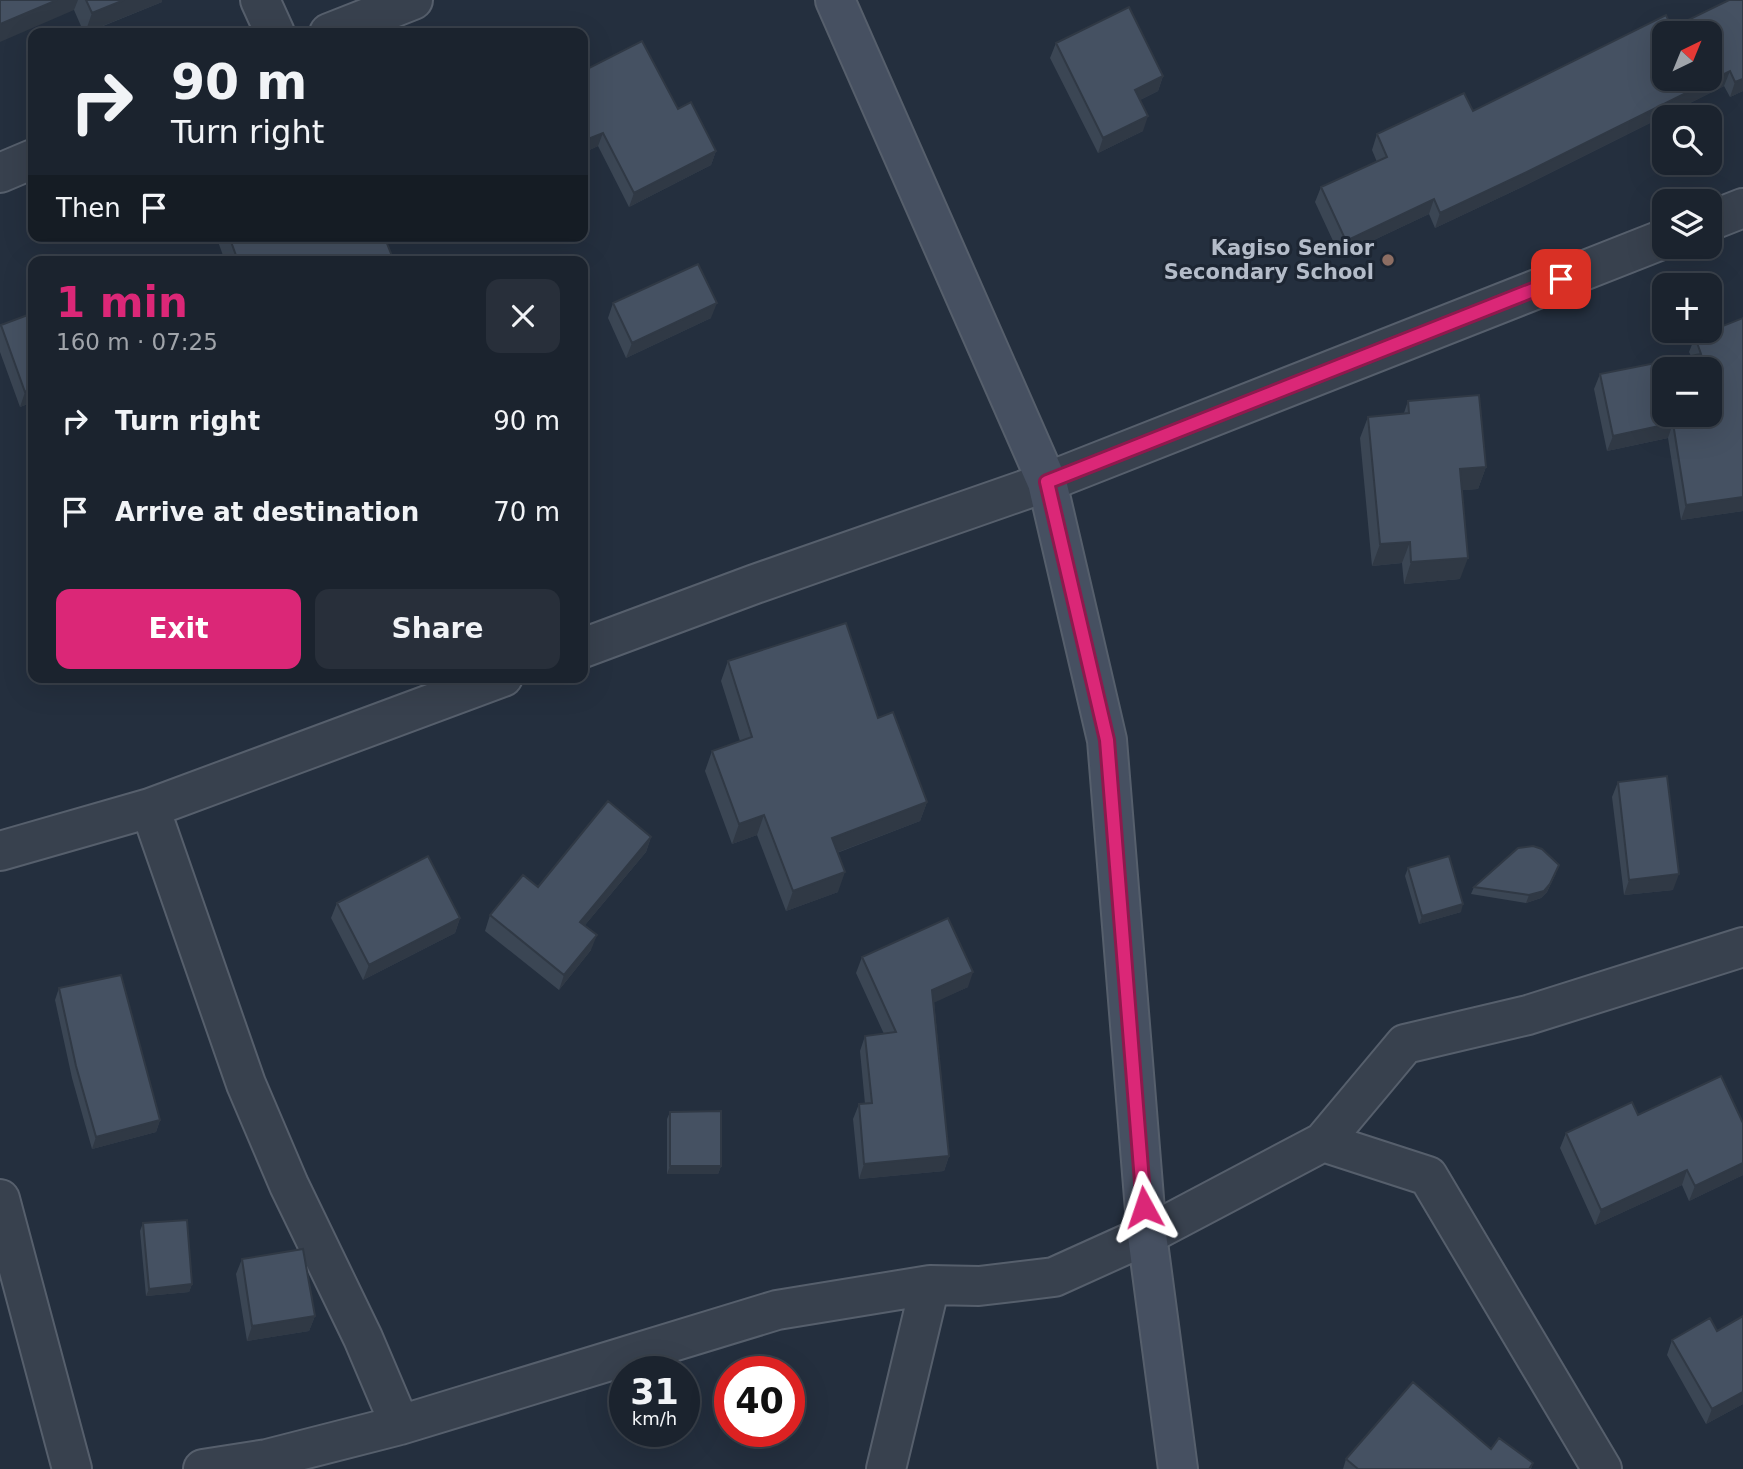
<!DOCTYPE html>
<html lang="en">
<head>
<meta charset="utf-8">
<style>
	body { margin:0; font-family:"DejaVu Sans",sans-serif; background:#282f3a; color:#f1f3f6; height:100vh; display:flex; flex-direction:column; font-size:26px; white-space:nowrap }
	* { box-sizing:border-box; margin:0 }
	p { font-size:23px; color:#a0a4aa }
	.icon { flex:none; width:38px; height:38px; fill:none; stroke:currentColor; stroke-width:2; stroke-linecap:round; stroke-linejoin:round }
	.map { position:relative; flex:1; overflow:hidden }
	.side { position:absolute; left:28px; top:256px; width:560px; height:427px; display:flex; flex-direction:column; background:#1b232e; border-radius:14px; box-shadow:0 7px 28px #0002,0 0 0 2px #39404a }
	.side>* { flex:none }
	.hud { position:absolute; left:28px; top:28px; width:560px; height:214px; border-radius:14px; box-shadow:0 7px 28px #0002,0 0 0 2px #39404a; background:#1b232e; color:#f1f3f6; overflow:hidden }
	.needle { width:46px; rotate:43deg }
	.buttons { position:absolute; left:1652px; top:21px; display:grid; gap:14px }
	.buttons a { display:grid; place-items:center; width:70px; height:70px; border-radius:14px; background:#1b232e; box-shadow:0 7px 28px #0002,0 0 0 2px #39404a; font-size:35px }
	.speed { position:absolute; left:609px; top:1356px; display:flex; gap:14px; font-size:35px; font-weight:700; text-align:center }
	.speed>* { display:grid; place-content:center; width:91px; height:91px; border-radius:50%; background:#1b232e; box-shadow:0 7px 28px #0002,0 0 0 2px #39404a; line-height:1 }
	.speed small { font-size:18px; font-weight:400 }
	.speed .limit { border:10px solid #d22; background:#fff; color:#111 }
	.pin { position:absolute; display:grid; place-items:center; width:60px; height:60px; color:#fff; margin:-30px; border-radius:14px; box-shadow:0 4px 10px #0006 }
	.me { position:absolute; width:77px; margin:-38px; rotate:355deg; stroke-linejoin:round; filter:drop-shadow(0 0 5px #0008) }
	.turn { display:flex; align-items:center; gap:24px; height:147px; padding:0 28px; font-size:32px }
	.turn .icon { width:91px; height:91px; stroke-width:2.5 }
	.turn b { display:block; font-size:49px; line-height:60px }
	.then { display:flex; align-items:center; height:66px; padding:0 28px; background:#0003; gap:14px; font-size:26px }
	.round { display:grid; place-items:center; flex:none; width:74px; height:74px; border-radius:14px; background:#282f3a }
	.headline { display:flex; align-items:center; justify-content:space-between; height:119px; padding:0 28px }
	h1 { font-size:42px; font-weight:700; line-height:52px; color:#db2777 }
	.button { display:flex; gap:14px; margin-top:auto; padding:14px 28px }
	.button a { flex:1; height:80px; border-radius:14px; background:#db2777; color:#fff; font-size:28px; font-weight:700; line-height:80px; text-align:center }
	.button a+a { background:#282f3a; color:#f1f3f6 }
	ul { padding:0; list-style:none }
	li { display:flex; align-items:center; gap:21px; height:91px; padding:0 28px }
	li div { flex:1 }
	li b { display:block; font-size:26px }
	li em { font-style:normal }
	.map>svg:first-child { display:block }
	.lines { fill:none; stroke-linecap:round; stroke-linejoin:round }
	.street-casing { stroke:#565f6c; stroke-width:42 }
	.secondary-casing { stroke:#565f6c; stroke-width:42 }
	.street { stroke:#38414e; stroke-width:38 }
	.secondary { stroke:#465061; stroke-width:38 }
	.wall { fill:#3b4654 }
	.shaded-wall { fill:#303945 }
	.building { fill:#455162; stroke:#303945; stroke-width:2; fill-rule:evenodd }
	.route-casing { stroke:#8e194d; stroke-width:18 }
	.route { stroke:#db2777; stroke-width:12 }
	.education-dot { fill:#8d6e63; stroke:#1d2633; stroke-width:2.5 }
	.labels { text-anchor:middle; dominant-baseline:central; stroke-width:6; stroke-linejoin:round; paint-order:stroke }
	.poi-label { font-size:21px; font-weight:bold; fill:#b4bcc9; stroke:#1d2633; text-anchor:end }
</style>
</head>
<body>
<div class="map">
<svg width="1743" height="1469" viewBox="0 0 1743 1469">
	<rect width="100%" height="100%" fill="#242f3e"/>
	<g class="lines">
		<g class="street-casing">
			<path id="street" d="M260 0 275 33
				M329 33 413 0
				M0 173 33 159
				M1710 221 1743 208
				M583 648 755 584 1047 482 1664 239
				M150 808 246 1084 289 1185 363 1338 400 1425
				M0 851 150 808 503 677
				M0 1199 72 1469
				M203 1469 267 1459 400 1425 777 1310 930 1285 979 1286 1054 1277 1147 1235 1323 1142
				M886 1469 930 1285
				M1602 1469 1428 1176 1323 1142 1405 1044 1528 1015 1743 947"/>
		</g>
		<g class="secondary-casing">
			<path id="secondary" d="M835 0 1047 482 1107 740 1147 1235 1178 1469"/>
		</g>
		<use href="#street" class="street"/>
		<use href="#secondary" class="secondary"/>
	</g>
	<path class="wall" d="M0 0H162V2L86 33H84L74 10Z
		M1729 0 1743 91 1730 97 1724 86 1522 187 1435 228 1429 214 1340 256 1315 202 1321 187 1377 162 1372 150 1377 134 1473 111 1672 28Z
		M1056 43 1163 76 1158 91 1140 100 1143 131 1098 153 1050 58Z
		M583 71 716 151 711 165 629 207 598 146 583 153Z
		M216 236H384L394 261H225Z
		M613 303 711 318 626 358 608 318Z
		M33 313V402L20 407 0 352V327L1 325Z
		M1743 318V511L1681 520 1668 438 1607 451 1594 389 1600 374 1691 356 1689 352 1695 337Z
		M1408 401 1486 467 1478 489 1462 490 1460 579 1404 584 1402 563 1372 566 1360 438 1368 417 1404 413Z
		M728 661 878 718 927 802 920 821 837 853 838 892 786 911 757 835 732 844 705 771 712 751 740 741 721 681Z
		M1618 782 1673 890 1624 895 1612 797Z
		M651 837 646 852 585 925 591 950 559 990 485 931 490 915 538 887Z
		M1408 868 1461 912 1419 924 1405 876Z
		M1556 873 1547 892 1541 898 1526 903 1471 894 1474 887Z
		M337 903 460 918 455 933 363 980 331 918Z
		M862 957 968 987 934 1002 949 1156 944 1171 859 1179 853 1119 859 1104H865L860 1051 865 1036 884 1034 856 973Z
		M59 988 160 1120 156 1132 92 1149 72 1078 55 1000Z
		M670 1112 721 1166 718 1174H667V1119Z
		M1638 1115 1743 1123V1175L1689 1201 1682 1185 1595 1225 1560 1148 1566 1133Z
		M143 1223 192 1284 189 1292 146 1296 140 1231Z
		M242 1259 315 1316 309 1331 247 1341 236 1274Z
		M1743 1316V1404L1706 1424 1667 1355 1672 1340 1717 1331Z
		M1491 1449 1533 1463 1531 1469H1343L1346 1459Z"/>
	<path class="shaded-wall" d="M57 0H78L74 10 0 42V24Z
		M124 0H162V2L85 33 92 13Z
		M1730 71 1724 86 1522 187 1435 228 1440 213Z
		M1163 76 1158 91 1130 105 1135 90Z
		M1743 79V91L1730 97 1735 82Z
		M1148 116 1143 131 1098 153 1103 138Z
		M603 133 598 146 583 153V141Z
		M716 151 711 165 629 207 634 193Z
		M1434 199 1429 214 1340 256 1346 241Z
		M717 303 711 318 626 358 632 343Z
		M33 389V402L20 407 25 392Z
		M1673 423 1668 438 1607 451 1613 436Z
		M1486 467 1478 489 1452 491 1460 469Z
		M1743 497V511L1681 520 1686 505Z
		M1410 542 1402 563 1372 566 1380 544Z
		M1468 558 1460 579 1404 584 1411 562Z
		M927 802 920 821 825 857 832 838Z
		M764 815 757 835 732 844 739 824Z
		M651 837 646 852 575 937 580 922Z
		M1559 865 1547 892 1541 898 1526 903 1529 895Z
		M845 872 838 892 786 911 793 891Z
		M1679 874 1673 890 1624 895 1629 880Z
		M1463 904 1461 912 1419 924 1422 916Z
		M460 918 455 933 363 980 369 965Z
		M597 935 591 950 559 990 564 975Z
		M973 972 968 987 927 1006 932 990Z
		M160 1120 156 1132 92 1149 96 1137Z
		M949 1156 944 1171 859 1179 864 1164Z
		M1743 1163V1175L1689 1201 1695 1186Z
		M670 1166H721L718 1174H667Z
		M1687 1170 1682 1185 1595 1225 1601 1210Z
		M192 1284 189 1292 146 1296 149 1289Z
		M315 1316 309 1331 247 1341 252 1326Z
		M1743 1392V1404L1706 1424 1712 1409Z"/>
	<path class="building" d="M0 0H57L0 24Z
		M86 0H124L92 13Z
		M1729 0H1743V79L1735 82 1730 71 1527 172 1440 213 1434 199 1346 241 1321 187 1387 157 1377 134 1464 93 1473 111 1666 15 1672 28ZM1664 33H1710V79H1664Z
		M1129 7 1163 76 1135 90 1148 116 1103 138 1056 43Z
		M642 41 678 109 691 102 716 151 634 193 603 133 583 141V71Z
		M229 236H384L394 261H238Z
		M698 264 717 303 632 343 613 303Z
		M33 313V389L25 392 1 325Z
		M1743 318V497L1686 505 1673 423 1613 436 1600 374 1701 354 1695 337ZM1664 369H1710V415H1664Z
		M1479 395 1486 467 1460 469 1468 558 1411 562 1410 542 1380 544 1368 417 1409 413 1408 401Z
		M846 623 878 718 893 712 927 802 832 838 845 872 793 891 764 815 739 824 712 751 752 737 728 661Z
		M1667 776 1679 874 1629 880 1618 782Z
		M608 801 651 837 580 922 597 935 564 975 490 915 523 875 538 887Z
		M1533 846 1542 849 1559 865 1550 884 1544 891 1529 895 1474 887 1518 848Z
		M428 856 460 918 369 965 337 903Z
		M1449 856 1463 904 1422 916 1408 868Z
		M948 918 973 972 932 990 949 1156 864 1164 859 1104 872 1103 865 1036 896 1032 862 957Z
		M121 975 160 1120 96 1137 76 1066 59 988Z
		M1721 1076 1743 1123V1163L1695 1186 1687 1170 1601 1210 1566 1133 1632 1102 1638 1115Z
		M721 1111V1166H670V1112Z
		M187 1220 192 1284 149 1289 143 1223Z
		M303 1249 315 1316 252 1326 242 1259Z
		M1743 1316V1392L1712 1409 1672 1340 1710 1318 1717 1331Z
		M1413 1382 1491 1449 1499 1438 1533 1463 1529 1469H1358L1346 1459Z"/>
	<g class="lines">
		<g class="route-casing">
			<path id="route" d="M1144 1207 1107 740 1047 482 1561 279"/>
		</g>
		<use href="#route" class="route"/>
	</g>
	<circle class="education-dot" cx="1388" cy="260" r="7"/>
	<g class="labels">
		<g class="poi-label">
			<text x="1374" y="248">Kagiso Senior<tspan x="1374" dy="24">Secondary School</tspan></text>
		</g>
	</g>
</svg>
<div class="buttons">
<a><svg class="needle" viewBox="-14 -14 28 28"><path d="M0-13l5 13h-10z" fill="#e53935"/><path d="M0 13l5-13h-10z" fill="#a0a4aa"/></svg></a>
<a><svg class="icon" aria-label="search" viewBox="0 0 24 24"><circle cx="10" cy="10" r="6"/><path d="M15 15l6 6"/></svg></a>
<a><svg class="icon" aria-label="layers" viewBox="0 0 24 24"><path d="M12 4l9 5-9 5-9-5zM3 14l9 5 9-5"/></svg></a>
<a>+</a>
<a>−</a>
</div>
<div class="speed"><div>31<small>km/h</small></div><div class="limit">40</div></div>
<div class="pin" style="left:1561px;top:279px;background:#d93025"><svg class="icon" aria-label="arrive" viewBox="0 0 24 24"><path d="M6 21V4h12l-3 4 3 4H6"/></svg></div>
<svg class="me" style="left:1144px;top:1207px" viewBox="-20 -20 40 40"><path d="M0-17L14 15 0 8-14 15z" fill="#db2777" stroke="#fff" stroke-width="4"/></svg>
<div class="hud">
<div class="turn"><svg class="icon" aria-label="right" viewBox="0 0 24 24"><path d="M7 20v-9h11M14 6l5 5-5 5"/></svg><div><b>90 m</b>Turn right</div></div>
<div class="then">Then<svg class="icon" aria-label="arrive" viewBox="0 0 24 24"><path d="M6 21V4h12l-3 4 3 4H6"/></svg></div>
</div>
<section class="side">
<div class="headline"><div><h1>1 min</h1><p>160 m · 07:25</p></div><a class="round"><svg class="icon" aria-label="close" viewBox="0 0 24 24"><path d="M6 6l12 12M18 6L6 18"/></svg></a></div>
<ul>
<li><svg class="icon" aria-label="right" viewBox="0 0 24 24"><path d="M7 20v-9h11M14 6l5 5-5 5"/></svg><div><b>Turn right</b></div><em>90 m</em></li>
<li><svg class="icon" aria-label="arrive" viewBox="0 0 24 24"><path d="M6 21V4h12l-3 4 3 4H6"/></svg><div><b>Arrive at destination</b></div><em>70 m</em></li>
</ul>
<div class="button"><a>Exit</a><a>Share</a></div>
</section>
</div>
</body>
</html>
